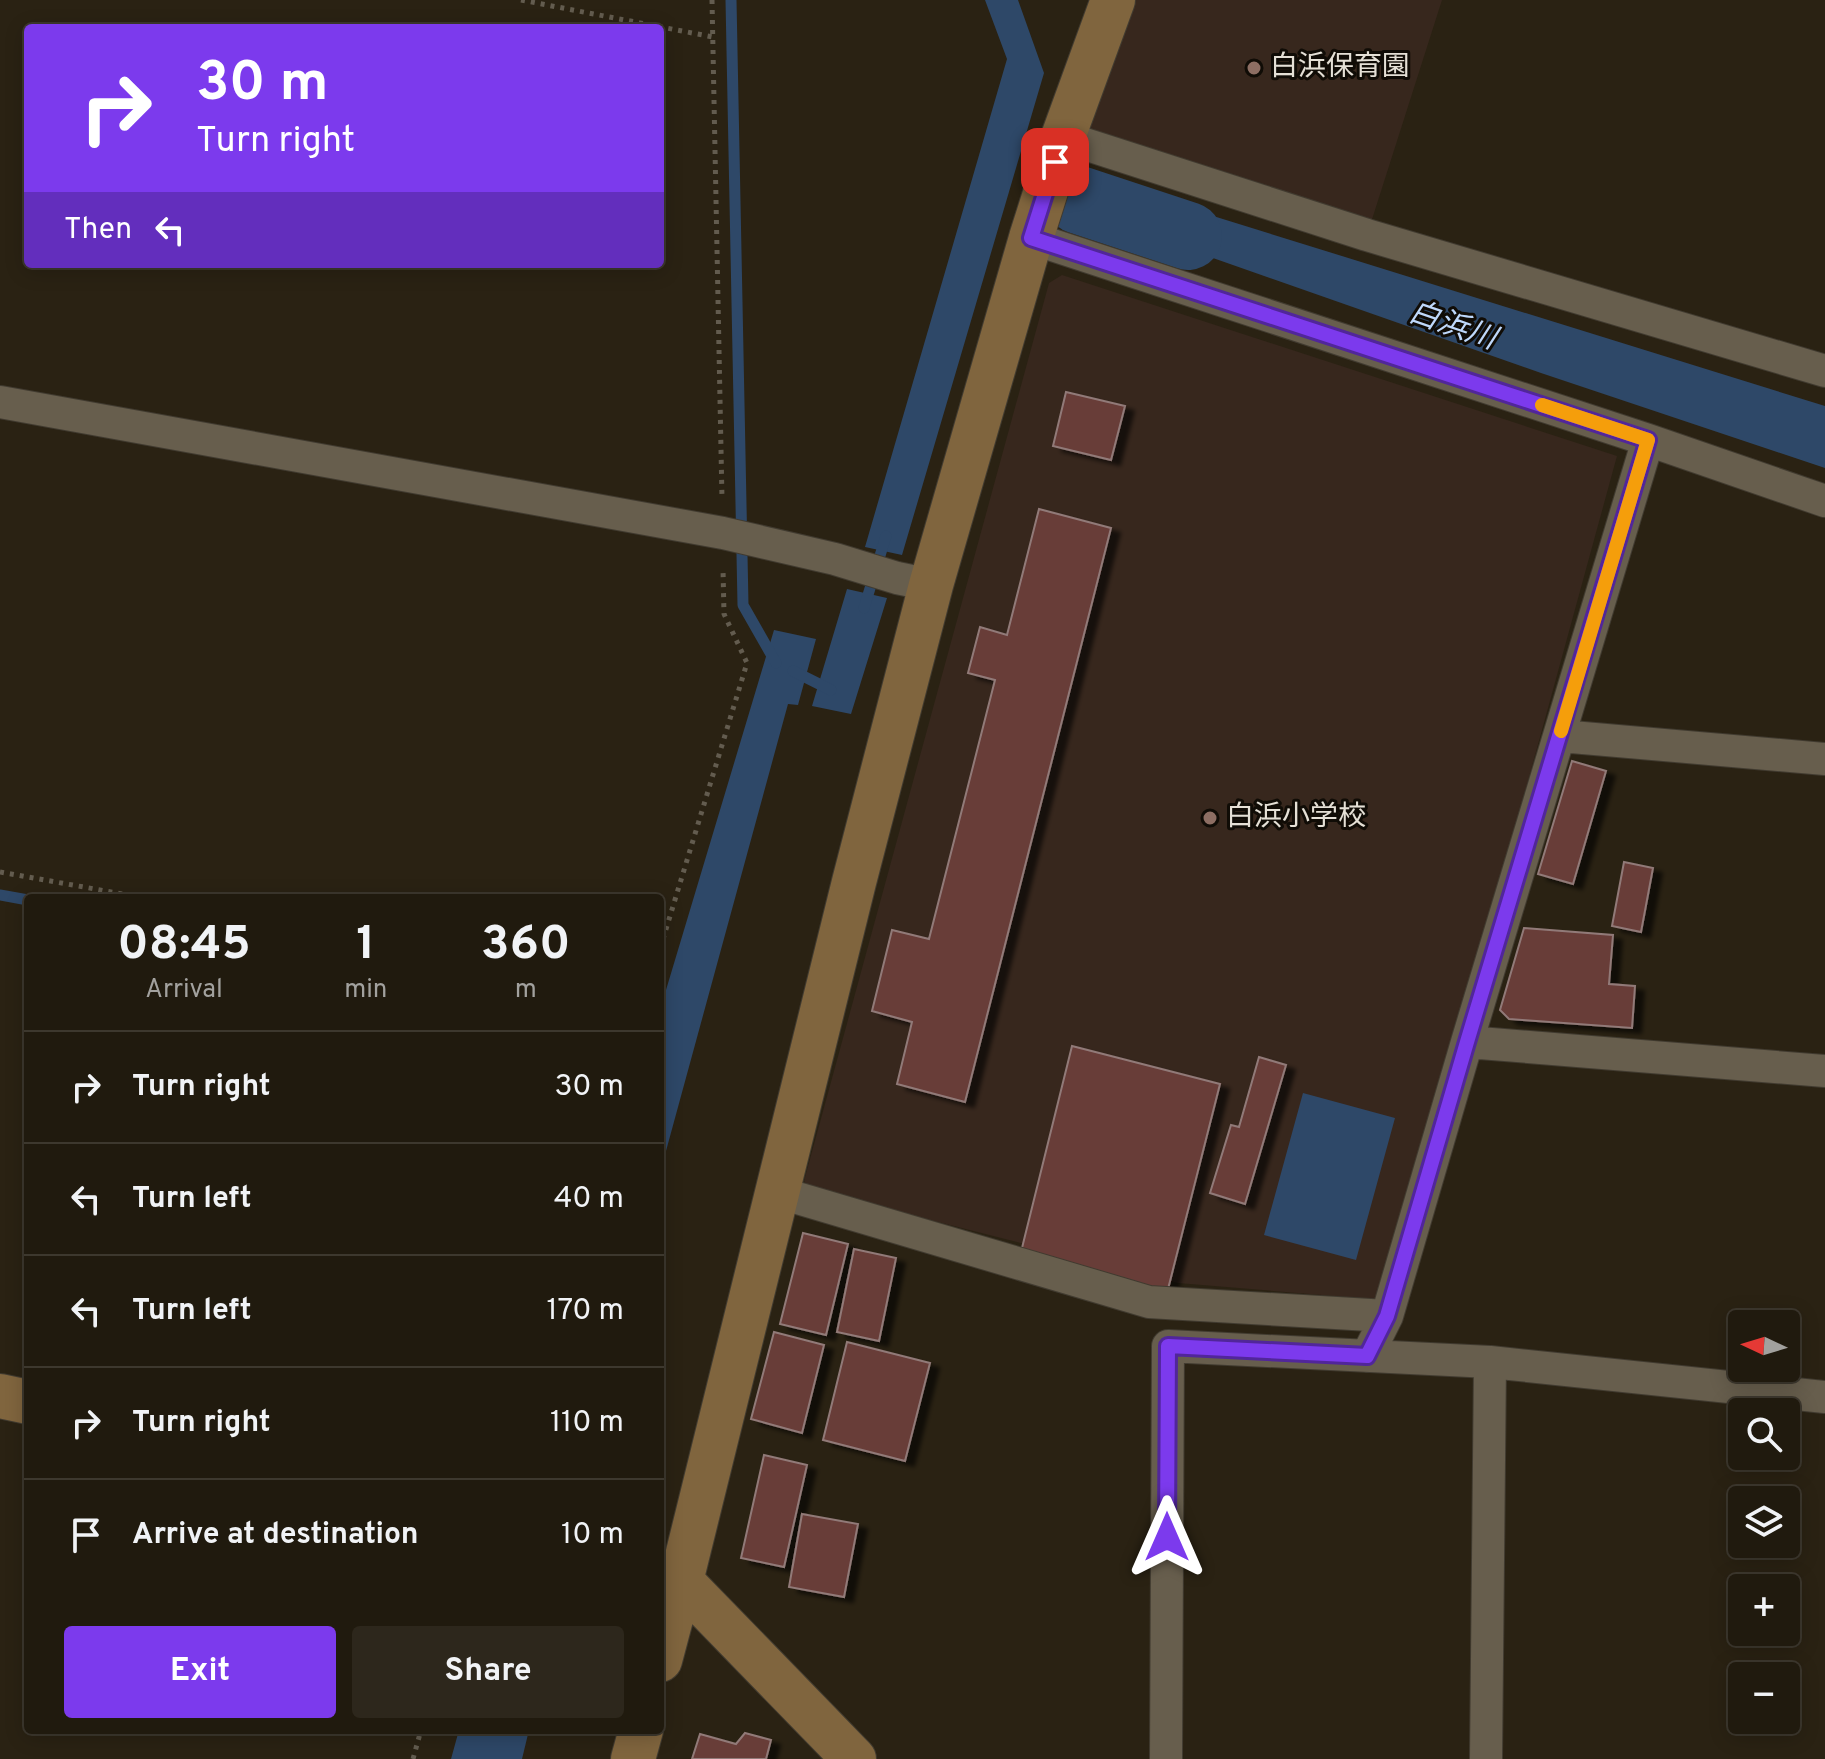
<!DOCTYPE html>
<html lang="en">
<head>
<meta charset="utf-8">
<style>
	body { margin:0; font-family:Overpass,"Noto Sans JP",sans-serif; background:#2d271c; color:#f1f3f6; height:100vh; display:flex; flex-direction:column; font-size:30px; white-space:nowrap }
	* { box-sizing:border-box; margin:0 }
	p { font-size:26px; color:#a2a19e }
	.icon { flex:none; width:44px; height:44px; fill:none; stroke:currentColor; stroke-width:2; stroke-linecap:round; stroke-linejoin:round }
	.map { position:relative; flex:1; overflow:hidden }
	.drawer { position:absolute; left:24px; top:894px; width:640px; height:840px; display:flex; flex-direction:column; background:#201a0e; border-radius:8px; box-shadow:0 4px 20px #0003,0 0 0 2px #3d382e }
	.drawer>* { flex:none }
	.banner { position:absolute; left:24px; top:24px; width:640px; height:244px; border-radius:8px; box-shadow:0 4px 20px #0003,0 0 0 2px #3d382e; background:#7c3aed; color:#fff; overflow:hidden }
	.needle { width:52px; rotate:274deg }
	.fabs { position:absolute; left:1728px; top:1310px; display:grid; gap:16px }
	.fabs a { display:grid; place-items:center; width:72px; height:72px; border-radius:8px; background:#201a0e; box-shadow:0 4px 20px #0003,0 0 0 2px #3d382e; font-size:40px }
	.pin { position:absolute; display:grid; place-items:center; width:68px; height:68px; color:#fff; margin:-34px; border-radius:16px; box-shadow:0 4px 12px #0006 }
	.me { position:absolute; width:88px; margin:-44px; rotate:0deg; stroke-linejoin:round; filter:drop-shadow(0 0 6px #0008) }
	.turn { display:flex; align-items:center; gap:28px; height:168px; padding:0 40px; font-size:36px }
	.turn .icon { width:104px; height:104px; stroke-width:2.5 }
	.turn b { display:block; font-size:56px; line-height:68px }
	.then { display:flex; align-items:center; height:76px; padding:0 40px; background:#0003; gap:16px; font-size:30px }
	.eta { display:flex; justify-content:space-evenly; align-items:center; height:136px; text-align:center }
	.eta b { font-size:48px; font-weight:700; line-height:56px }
	.action { display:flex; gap:16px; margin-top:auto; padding:16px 40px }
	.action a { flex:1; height:92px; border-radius:8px; background:#7c3aed; color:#fff; font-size:32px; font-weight:700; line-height:92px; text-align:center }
	.action a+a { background:#2d271c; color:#f1f3f6 }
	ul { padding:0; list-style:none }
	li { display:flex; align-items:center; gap:24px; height:112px; padding:0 40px; border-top:2px solid #3d382e }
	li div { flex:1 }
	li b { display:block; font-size:30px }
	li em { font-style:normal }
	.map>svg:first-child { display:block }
	.education { fill:#37271d }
	.water { fill:#2e4868 }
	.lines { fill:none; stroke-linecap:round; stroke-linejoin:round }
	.stream { stroke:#2e4868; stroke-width:11 }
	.river { stroke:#2e4868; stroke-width:68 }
	.building { fill:#683c38; stroke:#917a78; stroke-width:2; filter:url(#shadow) }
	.street-casing { stroke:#413b30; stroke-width:34 }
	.secondary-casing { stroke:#413b30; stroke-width:46 }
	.path { stroke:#635c4f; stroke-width:5; stroke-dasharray:4 6; stroke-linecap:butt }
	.street { stroke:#675e4d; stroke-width:32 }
	.secondary { stroke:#80653e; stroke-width:44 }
	.route-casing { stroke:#51269a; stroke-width:20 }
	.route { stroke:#7c3aed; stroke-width:14 }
	.slow { stroke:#f59e0b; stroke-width:14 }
	.education-dot { fill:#8d6e63; stroke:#100c06; stroke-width:3 }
	.labels { text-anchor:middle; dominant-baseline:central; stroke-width:6; stroke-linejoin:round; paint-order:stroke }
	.poi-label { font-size:28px; fill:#e5e0d6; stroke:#100c06; text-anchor:start }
	.water-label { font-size:30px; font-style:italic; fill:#bed8fb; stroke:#100c06 }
</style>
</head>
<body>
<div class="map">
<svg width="1825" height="1759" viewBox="0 0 1825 1759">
	<defs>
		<filter id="shadow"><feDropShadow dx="9" dy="5" stdDeviation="2" flood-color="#0009"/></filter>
	</defs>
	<rect width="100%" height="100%" fill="#2a2213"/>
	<path class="education" d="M1113 0H1442L1367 235 1063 137Z
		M1062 275 1617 456 1387 1296 1377 1303 1347 1300 1346 1297 1178 1283 812 1190 804 1181 1049 283Z"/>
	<path class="water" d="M985 0H1018L1044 73 902 555 865 547 1007 59Z
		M1110 184 1825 406V468L1541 373 1096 217Z
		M847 589 887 598 851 714 812 706Z
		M774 630 816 639 798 705 788 704 660 1173V1010Z
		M1303 1093 1395 1118 1356 1260 1264 1235Z
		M459 1730H529L522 1759H451Z"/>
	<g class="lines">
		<path class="stream" d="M731 0 743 605 776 663
			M864 608 886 536
			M793 671 831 690
			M0 895 28 900"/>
		<path class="river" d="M1079 200 1188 236"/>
	</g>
	<path class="building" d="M1066 392 1125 406 1111 460 1053 446Z
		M1039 509 1111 528 965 1102 897 1084 912 1022 872 1011 892 930 929 939 995 680 968 673 980 627 1007 635Z
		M1572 761 1606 771 1573 884 1538 874Z
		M1624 862 1653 868 1641 932 1612 926Z
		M1524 928 1613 935 1609 984 1635 986 1632 1028 1509 1019 1500 1010Z
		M1072 1046 1220 1084 1167 1293 1020 1256Z
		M1259 1057 1286 1065 1245 1204 1210 1193 1231 1125 1239 1127Z
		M803 1233 848 1244 826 1335 780 1324Z
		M854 1249 896 1258 879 1341 837 1332Z
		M774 1332 824 1345 802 1433 751 1419Z
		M847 1342 930 1363 905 1461 823 1440Z
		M764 1455 807 1465 784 1567 741 1558Z
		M802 1514 858 1524 844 1597 789 1587Z
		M745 1733 771 1740 766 1759H692L700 1734 736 1744Z"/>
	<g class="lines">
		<g class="street-casing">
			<path id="street" d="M1063 137 1367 235 1825 371
				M1031 238 1648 440 1825 501
				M0 402 723 533 835 559 897 578 931 585
				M1560 736 1825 759
				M1467 1042 1825 1071
				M777 1192 1149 1302 1387 1316
				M1367 1356 1387 1316 1467 1042 1648 440
				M1166 1759 1168 1346 1490 1362 1825 1397
				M1486 1759 1490 1362"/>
		</g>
		<g class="secondary-casing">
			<path id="secondary" d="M0 1396 28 1402
				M660 1572 681 1581 854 1759
				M660 1660 681 1581 854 882 931 585 1031 238 1063 137 1113 0
				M633 1759 641 1730"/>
		</g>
		<path class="path" d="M521 0 713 37
			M712 0 722 499
			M0 872 145 898
			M660 949 747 663 724 614 723 569
			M413 1759 421 1730"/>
		<use href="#street" class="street"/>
		<use href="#secondary" class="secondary"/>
	</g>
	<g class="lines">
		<g class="route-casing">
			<path id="route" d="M1055 162 1031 238 1648 440 1467 1042 1387 1316 1367 1356 1168 1346 1167 1537"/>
		</g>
		<use href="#route" class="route"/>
		<path class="slow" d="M1542 405 1648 440 1561 731"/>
	</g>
	<g class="education-dot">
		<circle cx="1254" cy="68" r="8"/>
		<circle cx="1210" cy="818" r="8"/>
	</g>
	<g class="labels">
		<g class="poi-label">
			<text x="1270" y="68">白浜保育園</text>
			<text x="1226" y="818">白浜小学校</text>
		</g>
		<g class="water-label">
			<text transform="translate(1452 327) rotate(19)">白浜川</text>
		</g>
	</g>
</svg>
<div class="fabs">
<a><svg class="needle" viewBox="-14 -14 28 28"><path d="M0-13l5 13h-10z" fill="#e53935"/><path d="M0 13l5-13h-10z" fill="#a2a19e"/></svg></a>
<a><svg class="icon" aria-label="search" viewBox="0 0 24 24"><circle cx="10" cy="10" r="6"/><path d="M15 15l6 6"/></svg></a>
<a><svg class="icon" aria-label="layers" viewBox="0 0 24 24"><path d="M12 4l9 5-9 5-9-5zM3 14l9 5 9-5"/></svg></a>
<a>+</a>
<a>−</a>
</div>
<div class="pin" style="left:1055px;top:162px;background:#d93025"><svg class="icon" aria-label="arrive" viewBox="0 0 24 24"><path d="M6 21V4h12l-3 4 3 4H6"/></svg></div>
<svg class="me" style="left:1167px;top:1537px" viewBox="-20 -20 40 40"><path d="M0-17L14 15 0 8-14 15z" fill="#7c3aed" stroke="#fff" stroke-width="4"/></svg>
<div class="banner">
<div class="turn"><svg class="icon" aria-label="right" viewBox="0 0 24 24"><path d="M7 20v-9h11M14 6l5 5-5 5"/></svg><div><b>30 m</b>Turn right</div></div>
<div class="then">Then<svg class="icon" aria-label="left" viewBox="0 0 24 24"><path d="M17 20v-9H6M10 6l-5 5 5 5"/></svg></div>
</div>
<section class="drawer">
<div class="eta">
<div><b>08:45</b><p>Arrival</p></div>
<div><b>1</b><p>min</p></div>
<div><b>360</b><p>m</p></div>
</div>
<ul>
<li><svg class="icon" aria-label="right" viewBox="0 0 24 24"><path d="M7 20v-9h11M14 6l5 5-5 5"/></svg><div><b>Turn right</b></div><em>30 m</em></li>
<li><svg class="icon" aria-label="left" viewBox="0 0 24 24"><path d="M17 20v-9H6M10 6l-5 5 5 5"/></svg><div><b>Turn left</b></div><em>40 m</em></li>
<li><svg class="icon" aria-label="left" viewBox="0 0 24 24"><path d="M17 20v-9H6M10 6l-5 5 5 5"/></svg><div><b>Turn left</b></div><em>170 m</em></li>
<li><svg class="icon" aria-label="right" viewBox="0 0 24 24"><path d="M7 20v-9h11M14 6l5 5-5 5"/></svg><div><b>Turn right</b></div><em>110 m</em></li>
<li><svg class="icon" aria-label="arrive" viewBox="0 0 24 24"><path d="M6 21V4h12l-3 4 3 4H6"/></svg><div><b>Arrive at destination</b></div><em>10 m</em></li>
</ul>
<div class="action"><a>Exit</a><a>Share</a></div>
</section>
</div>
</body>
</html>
